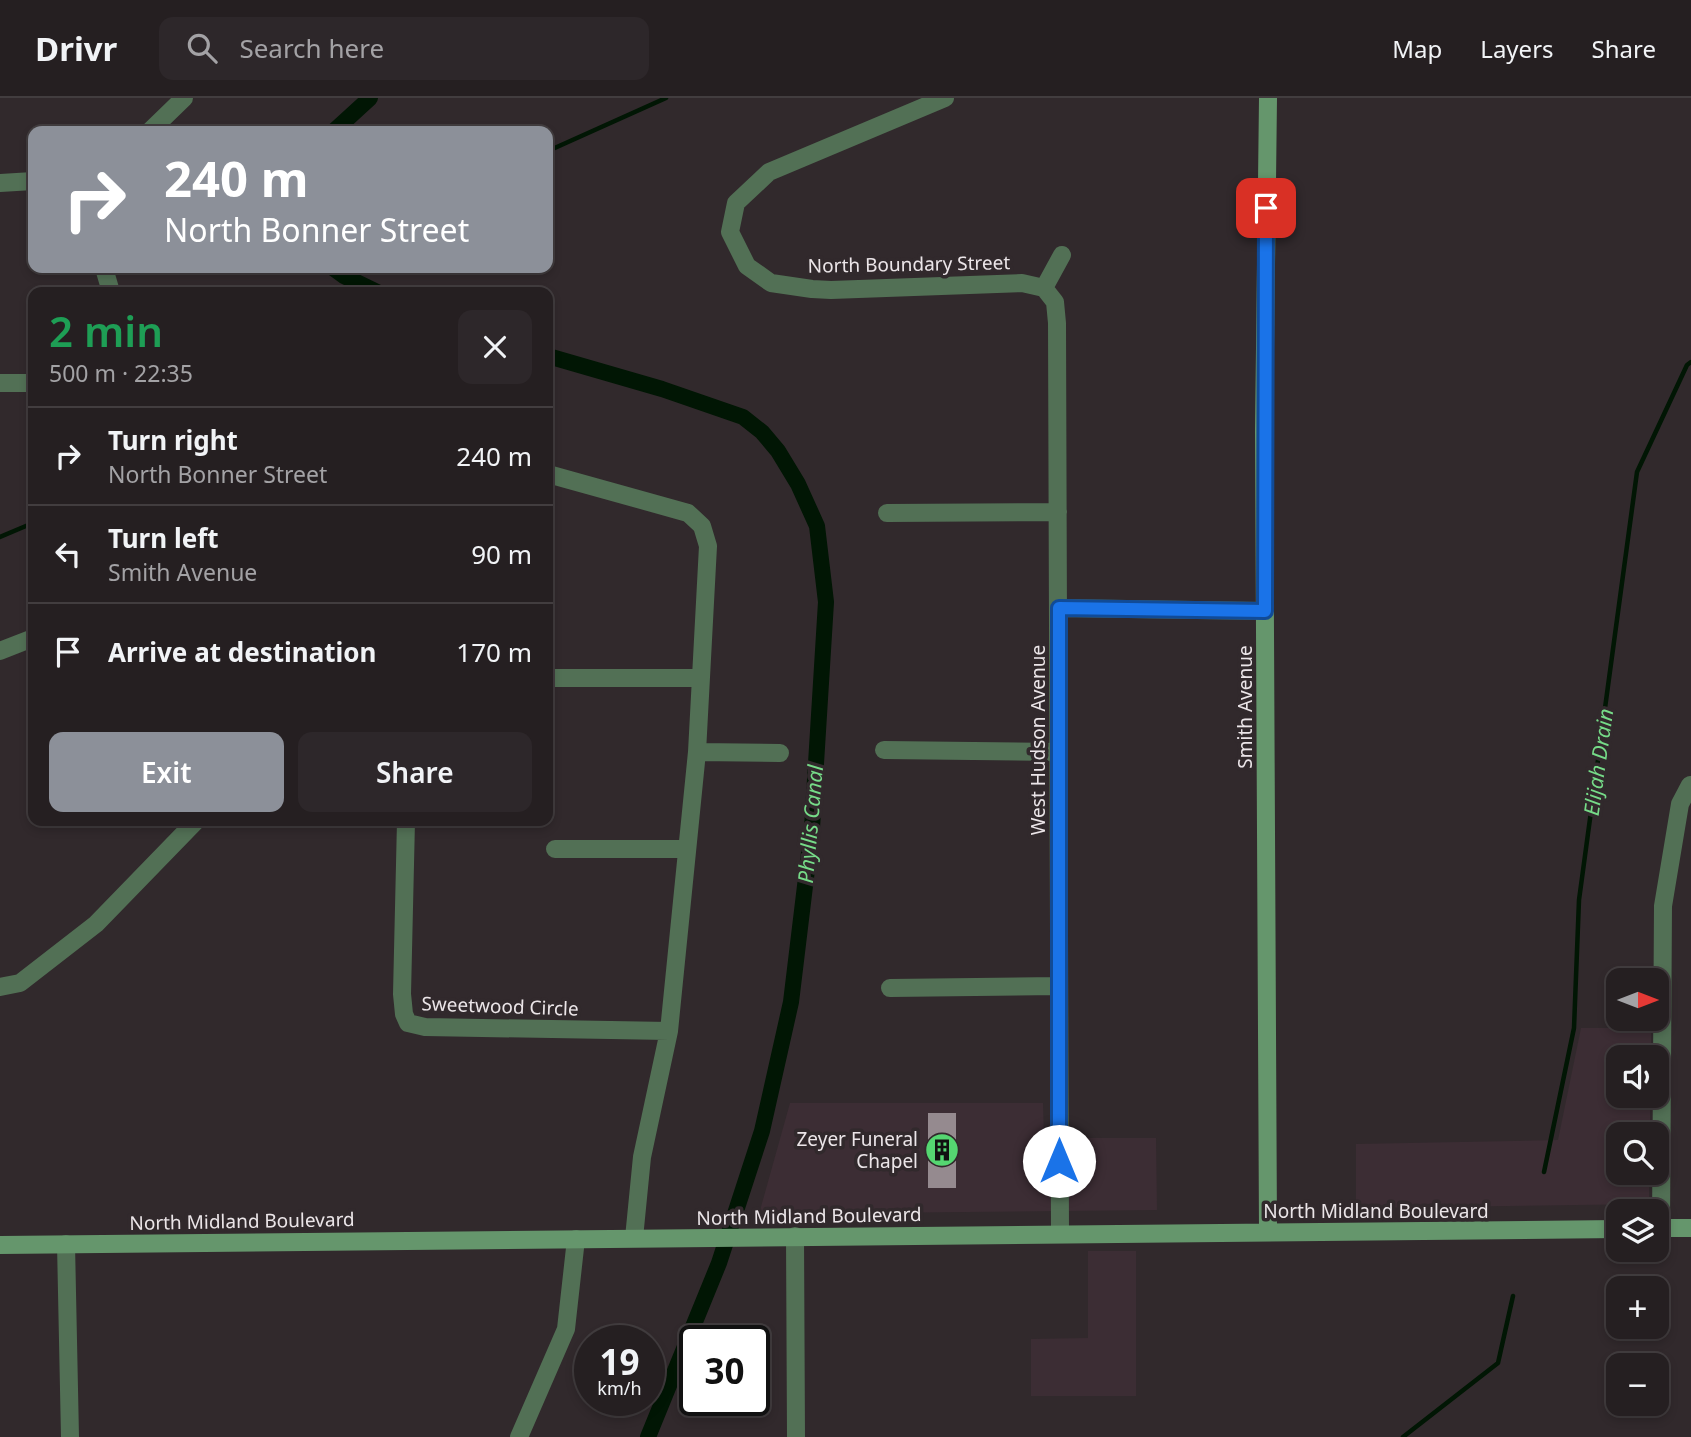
<!DOCTYPE html>
<html lang="en">
<head>
<meta charset="utf-8">
<style>
	body { margin:0; font-family:"Noto Sans",sans-serif; background:#2d272a; color:#f1f3f6; height:100vh; display:flex; flex-direction:column; font-size:26px; white-space:nowrap }
	* { box-sizing:border-box; margin:0 }
	p { font-size:23px; color:#a3a2a5 }
	.icon { flex:none; width:38px; height:38px; fill:none; stroke:currentColor; stroke-width:2; stroke-linecap:round; stroke-linejoin:round }
	.map { position:relative; flex:1; overflow:hidden }
	.drawer { position:absolute; left:28px; top:189px; width:525px; height:539px; display:flex; flex-direction:column; background:#251f21; border-radius:14px; box-shadow:0 4px 10px #0003,0 0 0 2px #423d3f }
	.drawer>* { flex:none }
	.top-card { position:absolute; left:28px; top:28px; width:525px; height:147px; border-radius:14px; box-shadow:0 4px 10px #0003,0 0 0 2px #423d3f; background:#8c9099; color:#fff; overflow:hidden }
	.needle { width:46px; rotate:90deg }
	.fabs { position:absolute; left:1606px; top:870px; display:grid; gap:14px }
	.fabs a { display:grid; place-items:center; width:63px; height:63px; border-radius:14px; background:#251f21; box-shadow:0 4px 10px #0003,0 0 0 2px #423d3f; font-size:35px }
	.speed { position:absolute; left:574px; top:1227px; display:flex; gap:14px; font-size:35px; font-weight:700; text-align:center }
	.speed>* { display:grid; place-content:center; width:91px; height:91px; border-radius:50%; background:#251f21; box-shadow:0 4px 10px #0003,0 0 0 2px #423d3f; line-height:1 }
	.speed small { font-size:18px; font-weight:400 }
	.speed .limit { border:4px solid #111; border-radius:10px; background:#fff; color:#111 }
	.pin { position:absolute; display:grid; place-items:center; width:60px; height:60px; color:#fff; margin:-30px; border-radius:14px; box-shadow:0 4px 10px #0006 }
	.me { position:absolute; width:77px; margin:-38px; rotate:0deg; stroke-linejoin:round; filter:drop-shadow(0 0 5px #0008) }
	.turn { display:flex; align-items:center; gap:24px; height:147px; padding:0 21px; font-size:32px }
	.turn .icon { width:91px; height:91px; stroke-width:2.5 }
	.turn b { display:block; font-size:49px; line-height:60px }
	.round { display:grid; place-items:center; flex:none; width:74px; height:74px; border-radius:14px; background:#2d272a }
	.summary { display:flex; align-items:center; justify-content:space-between; height:119px; padding:0 21px }
	h1 { font-size:42px; font-weight:600; line-height:52px; color:#1e9e55 }
	.cta { display:flex; gap:14px; margin-top:auto; padding:14px 21px }
	.cta a { flex:1; height:80px; border-radius:14px; background:#8c9099; color:#fff; font-size:28px; font-weight:600; line-height:80px; text-align:center }
	.cta a+a { background:#2d272a; color:#f1f3f6 }
	ul { padding:0; list-style:none }
	li { display:flex; align-items:center; gap:21px; height:98px; padding:0 21px; border-top:2px solid #423d3f }
	li div { flex:1 }
	li b { display:block; font-size:26px }
	li em { font-style:normal }
	header { display:flex; align-items:center; gap:42px; box-sizing:border-box; height:98px; padding:0 35px; background:#251f21; border-bottom:2px solid #423d3f }
	header strong { font-size:33px }
	nav { display:flex; gap:38px; margin-inline-start:auto; font-size:24px }
	.search { width:490px; height:63px; background:#2d272a; display:flex; align-items:center; gap:18px; box-sizing:border-box; padding:0 24px; border-radius:14px; color:#a3a2a5; font-size:26px }
	.map>svg:first-child { display:block }
	.built { fill:#3c2d34 }
	.lines { fill:none; stroke-linecap:round; stroke-linejoin:round }
	.stream { stroke:#011604; stroke-width:4.5 }
	.canal { stroke:#011604; stroke-width:16 }
	.building { fill:#958a8f }
	.street { stroke:#527055; stroke-width:18 }
	.secondary { stroke:#65966c; stroke-width:18 }
	.route-casing { stroke:#114b97; stroke-width:18 }
	.route { stroke:#1a73e8; stroke-width:12 }
	.labels { text-anchor:middle; dominant-baseline:central; stroke-width:7; stroke-linejoin:round; paint-order:stroke }
	.street-label { font-size:19px; fill:#ebe5e8; stroke:#31292c }
	.poi-label { font-size:19px; fill:#ebe5e8; stroke:#31292c; text-anchor:end }
	.water-label { font-size:21px; font-style:italic; fill:#76db88; stroke:#31292c }
</style>
</head>
<body>
<header>
<strong>Drivr</strong>
<div class="search"><svg class="icon" aria-label="search" viewBox="0 0 24 24"><circle cx="10" cy="10" r="6"/><path d="M15 15l6 6"/></svg>Search here</div>
<nav><a>Map</a><a>Layers</a><a>Share</a></nav>
</header>
<div class="map">
<svg width="1691" height="1339" viewBox="0 0 1691 1339">
	<rect width="100%" height="100%" fill="#31292c"/>
	<path class="built" d="M1581 930H1651V959H1619V998H1650V1036H1619V1074L1649 1075V1106L1356 1110V1046L1558 1042Z
		M790 1005H1043L1044 1040H1156L1157 1112 759 1116Z
		M1088 1153H1136V1298H1031V1241L1088 1240Z"/>
	<g class="lines">
		<path class="stream" d="M548 53 666 0
			M0 439 33 425
			M1544 1074 1574 930 1579 802 1637 374 1687 267 1691 264
			M1403 1339 1498 1265 1513 1198"/>
		<path class="canal" d="M334 33 370 0
			M333 170 344 178 377 194
			M548 258 662 291 743 319 762 334 778 353 798 386 817 428 826 504 812 730 791 904 762 1033 719 1165 648 1339"/>
	</g>
	<path class="building" d="M928 1015H956V1090H928Z"/>
	<g class="lines">
		<path class="street" d="M945 0 769 74 736 105 730 134 747 168 771 185 812 191 831 192 1022 185 1044 190
			M150 33 184 0
			M0 85 33 83
			M104 170 111 194
			M1044 190 1055 204 1057 225 1060 1136
			M1044 190 1062 157
			M0 285H33
			M548 376 688 415 702 428 708 448 697 654 669 933 642 1059 634 1140
			M887 415 1058 414
			M1059 510 1265 513
			M0 553 33 540
			M548 580H701
			M884 652 1059 654
			M697 654 780 655
			M406 723 402 896 404 916 408 925 425 929 669 933
			M555 751H686
			M0 889 20 885 96 826 196 723
			M890 890 1058 888
			M1661 1130 1663 808 1680 706 1690 687
			M795 1138 796 1339
			M66 1146 70 1339
			M519 1339 566 1231 576 1141"/>
		<path class="secondary" d="M1268 0 1264 334 1268 1134
			M1657 1130H1691
			M0 1147 1619 1131"/>
	</g>
	<g class="lines">
		<g class="route-casing">
			<path id="route" d="M1059 1063V510L1265 513 1266 110"/>
		</g>
		<use href="#route" class="route"/>
	</g>
	<defs>
		<g id="building-disc" transform="scale(1.75)"><circle r="9.5" fill="#55d671" stroke="#31292c"/><path d="M-4-6H4V6H1V3H-1V6H-4ZM-2.5-4.3h1.7v1.8h-1.7ZM.8-4.3h1.7v1.8H.8ZM-2.5-1h1.7V.8h-1.7ZM.8-1h1.7V.8H.8Z" fill="#111"/></g>
	</defs>
	<g fill-rule="evenodd">
		<use href="#building-disc" x="942" y="1052"/>
	</g>
	<g class="labels">
		<g class="street-label">
			<text transform="translate(909 166) rotate(-1)">North Boundary Street</text>
			<text transform="translate(1245 609) rotate(-90)">Smith Avenue</text>
			<text transform="translate(1038 642) rotate(-90)">West Hudson Avenue</text>
			<text transform="translate(500 908) rotate(2)">Sweetwood Circle</text>
			<text x="1376" y="1113">North Midland Boulevard</text>
			<text transform="translate(809 1118) rotate(-1)">North Midland Boulevard</text>
			<text transform="translate(242 1123) rotate(-1)">North Midland Boulevard</text>
		</g>
		<g class="poi-label">
			<text x="918" y="1041">Zeyer Funeral<tspan x="918" dy="22">Chapel</tspan></text>
		</g>
		<g class="water-label">
			<text transform="translate(1598 664) rotate(-82)">Elijah Drain</text>
			<text transform="translate(810 726) rotate(-85)">Phyllis Canal</text>
		</g>
	</g>
</svg>
<div class="fabs">
<a><svg class="needle" viewBox="-14 -14 28 28"><path d="M0-13l5 13h-10z" fill="#e53935"/><path d="M0 13l5-13h-10z" fill="#a3a2a5"/></svg></a>
<a><svg class="icon" aria-label="sound" viewBox="0 0 24 24"><path d="M4 9h4l5-4v14l-5-4H4zM17 9q2 3 0 6"/></svg></a>
<a><svg class="icon" aria-label="search" viewBox="0 0 24 24"><circle cx="10" cy="10" r="6"/><path d="M15 15l6 6"/></svg></a>
<a><svg class="icon" aria-label="layers" viewBox="0 0 24 24"><path d="M12 4l9 5-9 5-9-5zM3 14l9 5 9-5"/></svg></a>
<a>+</a>
<a>−</a>
</div>
<div class="speed"><div>19<small>km/h</small></div><div class="limit">30</div></div>
<div class="pin" style="left:1266px;top:110px;background:#d93025"><svg class="icon" aria-label="arrive" viewBox="0 0 24 24"><path d="M6 21V4h12l-3 4 3 4H6"/></svg></div>
<svg class="me" style="left:1059px;top:1063px" viewBox="-20 -20 40 40"><circle r="19" fill="#fff"/><path d="M0-13L10 11 0 6-10 11z" fill="#1a73e8"/></svg>
<div class="top-card">
<div class="turn"><svg class="icon" aria-label="right" viewBox="0 0 24 24"><path d="M7 20v-9h11M14 6l5 5-5 5"/></svg><div><b>240 m</b>North Bonner Street</div></div>
</div>
<section class="drawer">
<div class="summary"><div><h1>2 min</h1><p>500 m · 22:35</p></div><a class="round"><svg class="icon" aria-label="close" viewBox="0 0 24 24"><path d="M6 6l12 12M18 6L6 18"/></svg></a></div>
<ul>
<li><svg class="icon" aria-label="right" viewBox="0 0 24 24"><path d="M7 20v-9h11M14 6l5 5-5 5"/></svg><div><b>Turn right</b><p>North Bonner Street</p></div><em>240 m</em></li>
<li><svg class="icon" aria-label="left" viewBox="0 0 24 24"><path d="M17 20v-9H6M10 6l-5 5 5 5"/></svg><div><b>Turn left</b><p>Smith Avenue</p></div><em>90 m</em></li>
<li><svg class="icon" aria-label="arrive" viewBox="0 0 24 24"><path d="M6 21V4h12l-3 4 3 4H6"/></svg><div><b>Arrive at destination</b></div><em>170 m</em></li>
</ul>
<div class="cta"><a>Exit</a><a>Share</a></div>
</section>
</div>
</body>
</html>
